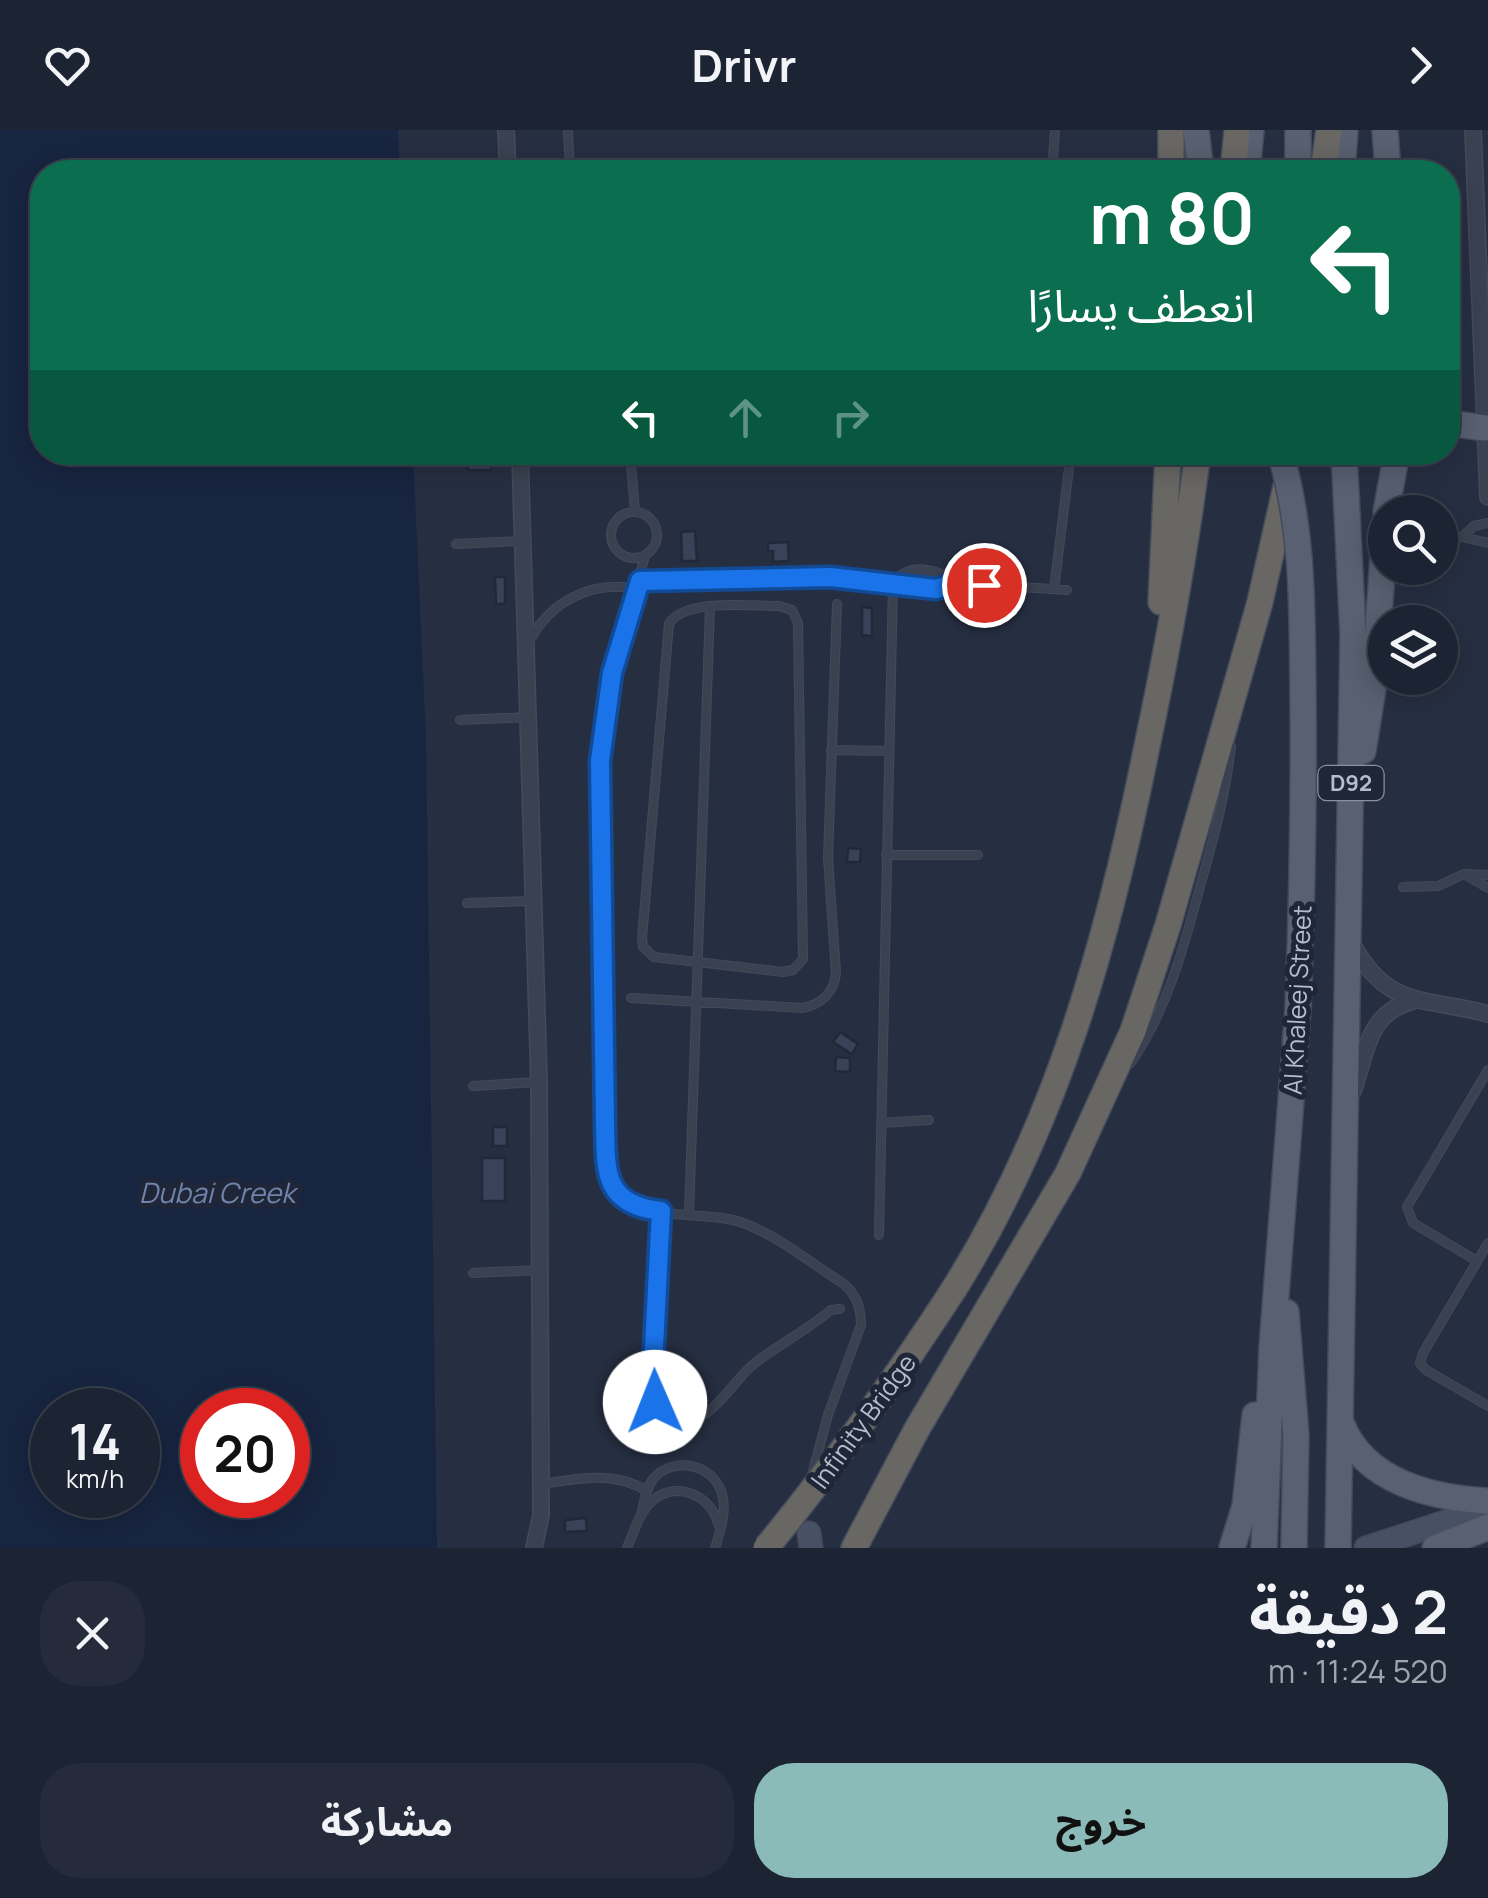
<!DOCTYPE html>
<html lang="ar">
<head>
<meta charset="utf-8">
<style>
	body { margin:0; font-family:Manrope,"Noto Sans Arabic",sans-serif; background:#252b3a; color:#f1f3f6; direction:rtl; height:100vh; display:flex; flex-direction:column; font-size:38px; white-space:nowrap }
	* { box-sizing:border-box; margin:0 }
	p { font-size:32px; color:#a0a4ac }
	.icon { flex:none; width:55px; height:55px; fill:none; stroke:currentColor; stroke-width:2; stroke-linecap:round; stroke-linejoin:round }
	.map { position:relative; height:1418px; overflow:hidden; direction:ltr }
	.side { display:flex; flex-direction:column; background:#1c2332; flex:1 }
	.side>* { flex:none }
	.banner { position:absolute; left:30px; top:30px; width:1430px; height:305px; border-radius:40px; box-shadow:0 5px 25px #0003,0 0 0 2px #3a404d; direction:rtl; background:#0b6e4f; color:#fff; overflow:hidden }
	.tools { position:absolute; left:1368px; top:365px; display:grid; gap:20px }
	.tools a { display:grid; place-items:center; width:90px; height:90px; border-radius:50%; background:#1c2332; box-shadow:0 5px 25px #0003,0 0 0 2px #3a404d; font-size:50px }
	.speed { position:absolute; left:30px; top:1258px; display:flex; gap:20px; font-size:50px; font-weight:700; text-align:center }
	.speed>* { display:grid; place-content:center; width:130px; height:130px; border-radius:50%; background:#1c2332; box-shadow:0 5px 25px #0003,0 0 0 2px #3a404d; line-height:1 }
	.speed small { font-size:25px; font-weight:400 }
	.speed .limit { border:15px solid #d22; background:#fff; color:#111 }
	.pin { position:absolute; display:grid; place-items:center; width:85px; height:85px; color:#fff; margin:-42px; border:5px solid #fff; border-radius:50%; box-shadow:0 2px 10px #0007 }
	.me { position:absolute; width:110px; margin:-55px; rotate:359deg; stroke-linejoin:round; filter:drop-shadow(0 0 8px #0008) }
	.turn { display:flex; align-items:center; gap:35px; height:210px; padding:0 40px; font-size:45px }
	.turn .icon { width:130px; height:130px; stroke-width:2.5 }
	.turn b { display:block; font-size:70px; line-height:85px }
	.lanes { display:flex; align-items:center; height:95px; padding:0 40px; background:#0003; justify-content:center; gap:50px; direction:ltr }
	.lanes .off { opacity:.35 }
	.round { display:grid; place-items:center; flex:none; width:105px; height:105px; border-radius:40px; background:#252b3a }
	.head { display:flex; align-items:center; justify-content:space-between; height:170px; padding:0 40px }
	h1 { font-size:60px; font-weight:700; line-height:75px }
	.action { display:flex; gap:20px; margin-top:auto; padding:20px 40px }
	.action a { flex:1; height:115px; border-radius:40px; background:#8bbbb9; color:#111; font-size:40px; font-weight:700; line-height:115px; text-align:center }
	.action a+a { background:#252b3a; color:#f1f3f6 }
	header { display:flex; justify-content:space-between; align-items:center; height:130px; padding:0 40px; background:#1c2332; font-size:45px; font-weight:700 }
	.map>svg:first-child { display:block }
	.water { fill:#182540; fill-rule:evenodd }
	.building { fill:#384258; stroke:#212839; stroke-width:2.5 }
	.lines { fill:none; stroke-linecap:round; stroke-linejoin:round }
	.service-casing { stroke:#444a5b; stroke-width:10 }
	.minor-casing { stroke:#444a5b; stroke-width:18 }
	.secondary-casing { stroke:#444a5b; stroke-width:25 }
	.primary-casing { stroke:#444a5b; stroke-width:28 }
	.trunk-casing { stroke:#454c5c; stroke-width:28 }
	.service { stroke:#3a4151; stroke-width:8 }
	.minor { stroke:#3a4151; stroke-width:15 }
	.secondary { stroke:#485064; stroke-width:22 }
	.primary { stroke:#586071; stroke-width:25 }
	.trunk { stroke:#686764; stroke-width:25 }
	.primary-bridge-casing { stroke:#444a5b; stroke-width:28; stroke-linecap:butt }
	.trunk-bridge-casing { stroke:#454c5c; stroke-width:28; stroke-linecap:butt }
	.primary-bridge { stroke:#586071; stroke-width:25 }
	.trunk-bridge { stroke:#686764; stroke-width:25 }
	.route-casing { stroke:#114b97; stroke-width:25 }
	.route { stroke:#1a73e8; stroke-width:18 }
	.labels { text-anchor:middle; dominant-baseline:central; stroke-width:10; stroke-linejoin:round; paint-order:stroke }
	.shield { fill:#1f2637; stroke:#89909f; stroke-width:2.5 }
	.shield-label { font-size:22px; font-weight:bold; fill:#b7bdcb }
	.street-label { font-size:25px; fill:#b7bdcb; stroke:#1f2637 }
	.water-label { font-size:28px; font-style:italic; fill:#7083ab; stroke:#1f2637 }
</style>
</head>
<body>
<header><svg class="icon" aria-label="forward" viewBox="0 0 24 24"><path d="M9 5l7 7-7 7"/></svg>Drivr<svg class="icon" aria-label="heart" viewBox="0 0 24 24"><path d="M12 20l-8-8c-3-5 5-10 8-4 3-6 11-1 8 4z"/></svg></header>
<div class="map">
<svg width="1488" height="1418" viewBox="0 0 1488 1418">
	<rect width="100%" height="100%" fill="#262f42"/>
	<path class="water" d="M0 0H398L400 42H42V322L413 323 426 609 437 1418H0ZM52 1280H138V1365H52ZM202 1280H288V1365H202Z"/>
	<path class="building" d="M468 322H491V340H468Z
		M695 401 697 431H682L681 402Z
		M788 412 789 431 773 432V421H768V413Z
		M495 447H505V474H496Z
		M862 477 872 478V506L862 505Z
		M848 718 861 719 860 732H847Z
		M840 902 858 914 852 924 833 912Z
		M836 927 850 928V942L835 941Z
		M493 997H507V1016H493Z
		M482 1028H505V1071H482Z
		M640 1307H668V1315H640Z
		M586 1388 587 1401 565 1402V1390Z"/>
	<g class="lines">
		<g class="service-casing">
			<path id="service" d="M568 0 570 42
				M445 40 508 34
				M1052 42 1055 0
				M630 322 635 381
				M611 405a23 23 0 1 1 46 0a23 23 0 1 1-46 0Z
				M1488 393 1474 396 1462 407 1488 413
				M456 414 521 411
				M645 426 612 543 600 631 606 1039C618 1099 699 1077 743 1093 779 1106 812 1134 844 1154 857 1166 861 1178 861 1195L828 1285 811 1348
				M640 451 830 447 936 459 958 453 1067 460
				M1054 459 1071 322
				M779 476 792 480 798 493 803 829 793 840 783 842 654 827 643 817 642 808 669 494C684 468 750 476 779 476Z
				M529 512C550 471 592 450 638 459
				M460 590 529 587
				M831 620 889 621
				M886 725H978
				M1464 744 1488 758
				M1403 757 1438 756 1464 744 1488 745
				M467 773 533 771
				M631 868 803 878C822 874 834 862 836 843L828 728 837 474
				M1130 934C1168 879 1184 816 1201 753 1214 707 1226 663 1231 616
				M473 956 538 952
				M881 993 929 990
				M661 1081 652 1256C653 1270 658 1281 671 1288 706 1305 731 1251 755 1233 780 1214 807 1200 831 1180L840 1179
				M689 1084 710 477
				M879 1105 893 453C910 431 937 439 958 453
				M1488 1113 1423 1223 1420 1233 1426 1240 1488 1276
				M1477 1131 1413 1093 1407 1077 1488 940
				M473 1143 539 1140
				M541 1354C579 1349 613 1340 647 1361
				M641 1386C644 1374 645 1360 653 1349 673 1325 714 1334 722 1364 727 1381 720 1402 715 1418
				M627 1418C633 1404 638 1386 649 1374 672 1349 711 1363 718 1394"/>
		</g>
		<g class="minor-casing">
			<path id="minor" d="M506 0 508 42
				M1473 0 1488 367
				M520 322 539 952 541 1385 534 1418
				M1351 811C1386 880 1426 867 1488 884
				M1353 961C1367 922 1367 883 1413 871"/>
		</g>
		<g class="secondary-casing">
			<path id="secondary" d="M809 1403 811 1418
				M1366 1418 1488 1378"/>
		</g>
		<g class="primary-casing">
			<path id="primary" d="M1196 0 1201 42
				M1385 0 1388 42
				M1247 42 1251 0
				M1298 42V0
				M1342 42 1345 0
				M1448 293 1485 298
				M1386 382 1397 322
				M1363 621 1375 546 1385 397
				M1286 1182 1296 1305 1294 1418
				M1342 1295C1365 1352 1432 1368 1488 1371
				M1232 1418 1245 1376 1255 1285
				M1264 1418 1272 1217 1298 879
				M1338 1418 1353 504 1344 322
				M1435 1418 1488 1397"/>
		</g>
		<g class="trunk-casing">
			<path id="trunk" d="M1171 0V42
				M1233 42 1237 0
				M1323 42 1329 0
				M1161 472 1168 322
				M954 1159C1057 995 1108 810 1146 621 1167 522 1185 423 1198 322
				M854 1418 917 1299 1068 1043 1133 901 1168 795 1260 472 1287 352"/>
		</g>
		<use href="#service" class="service"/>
		<use href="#minor" class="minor"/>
		<use href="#secondary" class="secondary"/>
		<use href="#primary" class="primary"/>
		<use href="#trunk" class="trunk"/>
		<g class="primary-bridge-casing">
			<path id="primary-bridge" d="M1280 322C1304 402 1302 483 1303 565 1304 670 1302 774 1298 879"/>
		</g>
		<g class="trunk-bridge-casing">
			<path id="trunk-bridge" d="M766 1418C834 1335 895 1250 954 1159"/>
		</g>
		<use href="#primary-bridge" class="primary-bridge"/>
		<use href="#trunk-bridge" class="trunk-bridge"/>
	</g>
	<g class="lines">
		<g class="route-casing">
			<path id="route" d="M655 1272 652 1256 661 1081C602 1075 606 1040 605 992L600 631 612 543 640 451 830 447 936 459 958 453 984 455"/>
		</g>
		<use href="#route" class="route"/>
	</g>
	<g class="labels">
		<rect class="shield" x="1318.5" y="636" width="65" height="34" rx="8"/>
		<g class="shield-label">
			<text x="1351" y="653">D92</text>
		</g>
		<g class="street-label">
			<text transform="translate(1297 870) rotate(-87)">Al Khaleej Street</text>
			<text transform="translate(863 1291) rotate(-54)">Infinity Bridge</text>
		</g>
		<g class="water-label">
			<text x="217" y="1062">Dubai Creek</text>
		</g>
	</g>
</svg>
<div class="tools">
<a><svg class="icon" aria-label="search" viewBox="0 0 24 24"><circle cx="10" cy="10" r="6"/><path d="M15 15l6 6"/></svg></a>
<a><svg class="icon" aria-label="layers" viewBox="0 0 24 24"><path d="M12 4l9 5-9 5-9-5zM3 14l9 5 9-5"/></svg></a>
</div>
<div class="speed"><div>14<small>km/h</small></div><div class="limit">20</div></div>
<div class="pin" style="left:984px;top:455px;background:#d93025"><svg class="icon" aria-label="arrive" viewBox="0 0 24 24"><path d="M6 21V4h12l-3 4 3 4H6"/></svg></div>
<svg class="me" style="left:655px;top:1272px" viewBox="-20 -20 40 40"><circle r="19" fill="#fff"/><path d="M0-13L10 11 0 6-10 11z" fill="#1a73e8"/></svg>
<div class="banner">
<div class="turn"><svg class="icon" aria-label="left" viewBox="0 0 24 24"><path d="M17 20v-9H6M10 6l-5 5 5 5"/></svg><div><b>80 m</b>انعطف يسارًا</div></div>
<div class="lanes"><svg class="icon" aria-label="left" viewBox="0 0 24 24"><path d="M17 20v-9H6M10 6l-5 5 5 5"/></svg><svg class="icon off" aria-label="ahead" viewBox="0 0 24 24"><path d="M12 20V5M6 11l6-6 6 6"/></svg><svg class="icon off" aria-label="right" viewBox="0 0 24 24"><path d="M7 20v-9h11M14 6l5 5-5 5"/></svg></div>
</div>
</div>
<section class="side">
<div class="head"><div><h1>2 دقيقة</h1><p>520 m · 11:24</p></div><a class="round"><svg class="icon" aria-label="close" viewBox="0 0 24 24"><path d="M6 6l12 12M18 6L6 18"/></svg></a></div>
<div class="action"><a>خروج</a><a>مشاركة</a></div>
</section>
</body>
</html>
